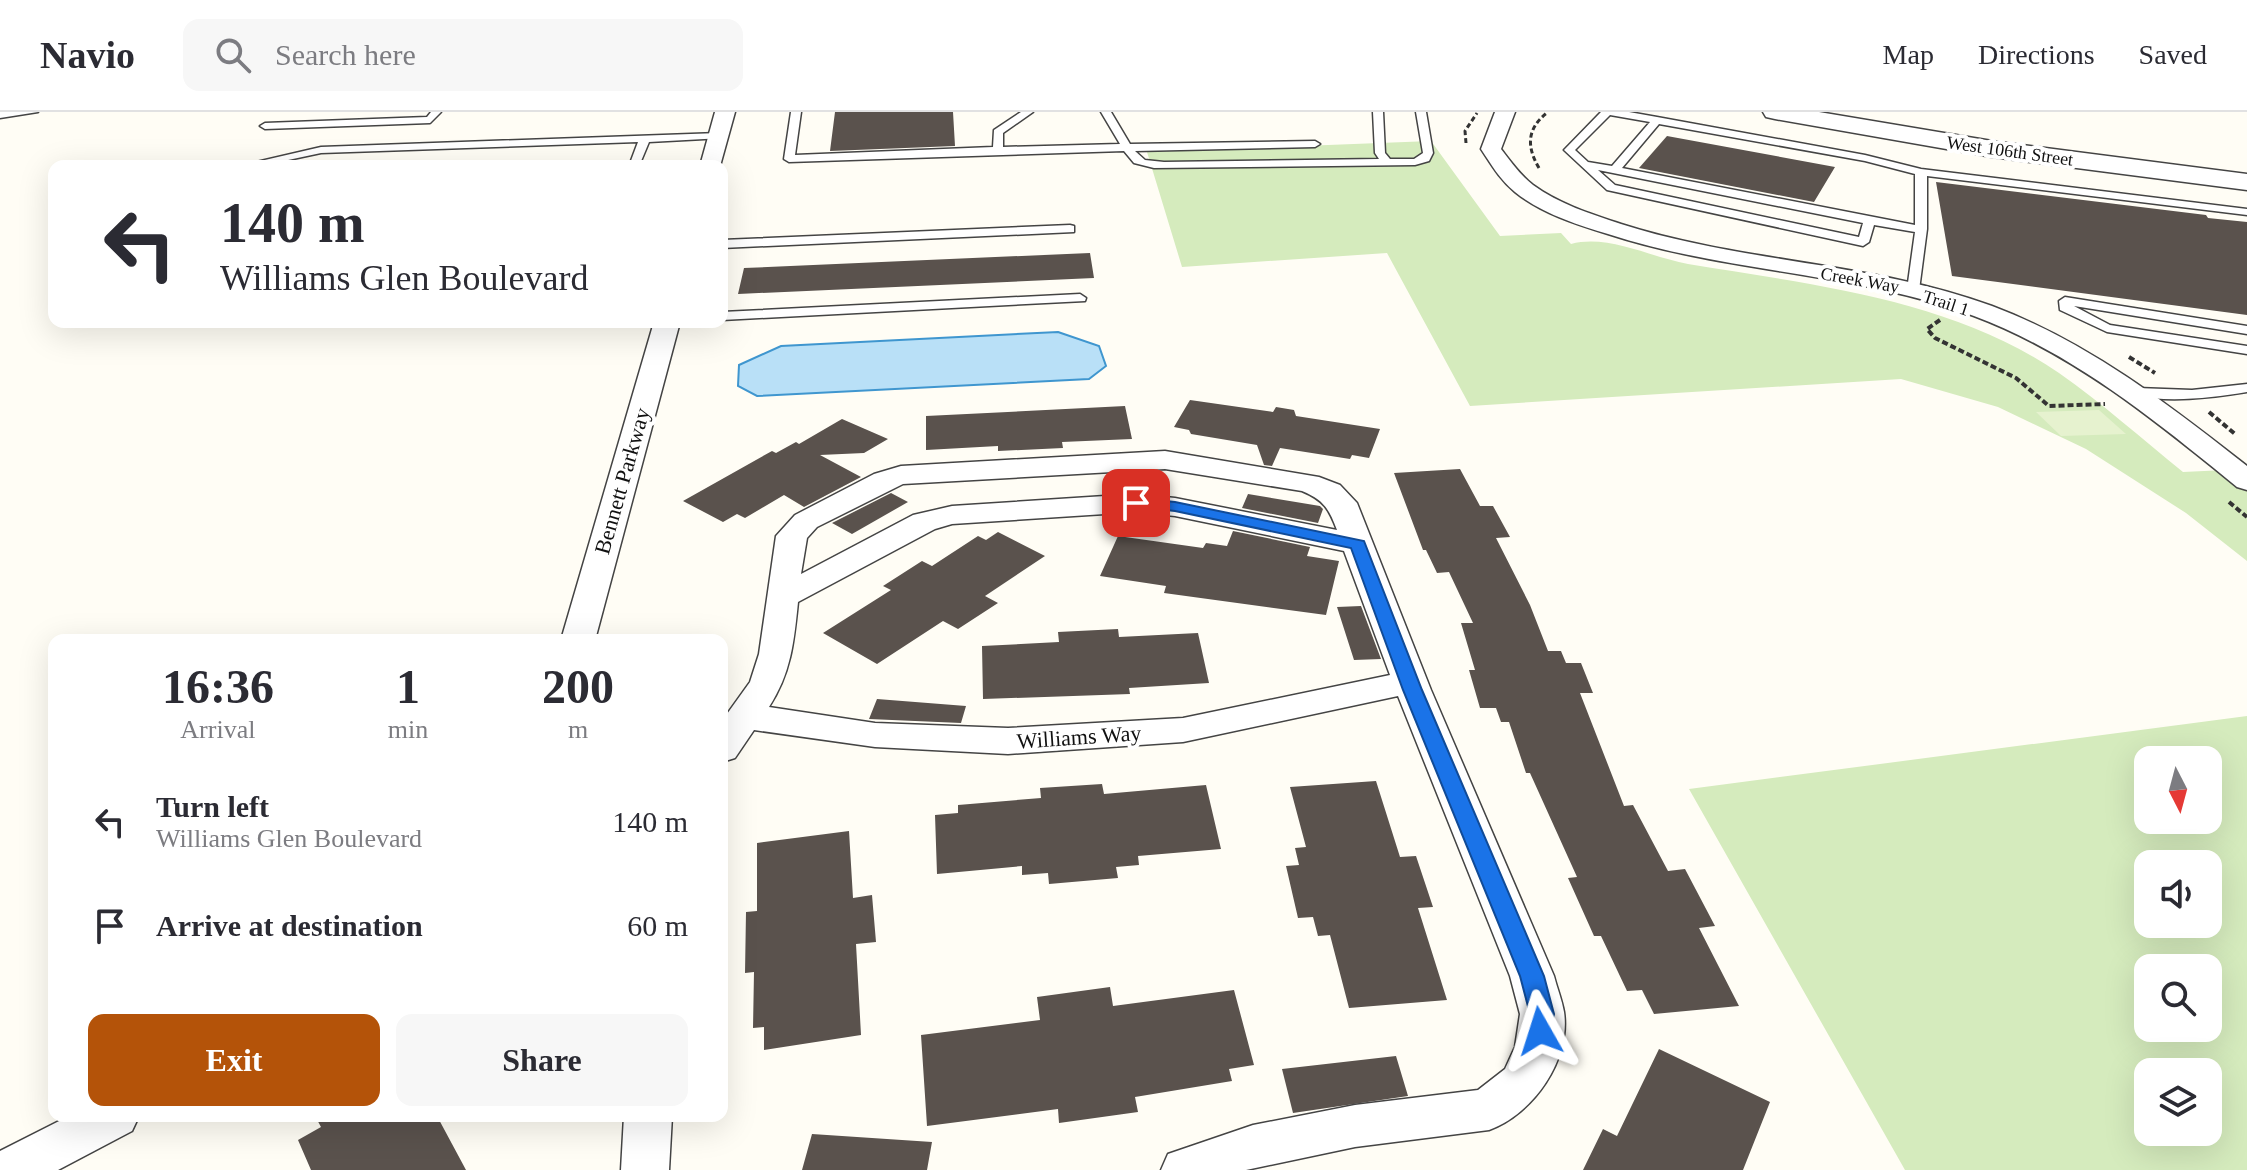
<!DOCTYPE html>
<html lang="en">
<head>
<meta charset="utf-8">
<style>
	body { margin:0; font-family:"Times New Roman",serif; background:#f7f7f7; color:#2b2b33; height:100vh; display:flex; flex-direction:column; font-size:30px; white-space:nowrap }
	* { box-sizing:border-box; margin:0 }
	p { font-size:26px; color:#7c7c81 }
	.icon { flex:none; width:44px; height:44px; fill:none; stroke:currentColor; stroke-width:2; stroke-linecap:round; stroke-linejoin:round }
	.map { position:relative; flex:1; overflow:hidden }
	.details { position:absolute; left:48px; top:522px; width:680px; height:488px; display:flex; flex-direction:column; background:#fff; border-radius:16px; box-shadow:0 8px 32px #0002 }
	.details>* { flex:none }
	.guide { position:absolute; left:48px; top:48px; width:680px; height:168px; border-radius:16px; box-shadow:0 8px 32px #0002; background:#fff; color:#2b2b33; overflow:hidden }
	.needle { width:52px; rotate:174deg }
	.controls { position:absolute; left:2134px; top:634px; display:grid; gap:16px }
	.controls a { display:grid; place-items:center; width:88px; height:88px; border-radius:16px; background:#fff; box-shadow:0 8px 32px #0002; font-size:40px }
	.pin { position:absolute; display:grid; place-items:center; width:68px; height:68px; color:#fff; margin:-34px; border-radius:16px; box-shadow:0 4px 12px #0006 }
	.me { position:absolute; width:88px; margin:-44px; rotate:354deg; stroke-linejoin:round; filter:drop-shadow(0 0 6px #0008) }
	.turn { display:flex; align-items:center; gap:28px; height:168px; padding:0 40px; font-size:36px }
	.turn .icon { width:104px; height:104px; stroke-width:2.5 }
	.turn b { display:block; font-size:56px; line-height:68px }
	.eta { display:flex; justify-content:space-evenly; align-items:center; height:136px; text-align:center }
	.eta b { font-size:48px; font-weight:800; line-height:56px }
	.button { display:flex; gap:16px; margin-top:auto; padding:16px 40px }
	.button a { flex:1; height:92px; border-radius:16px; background:#b45309; color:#fff; font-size:32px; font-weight:800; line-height:92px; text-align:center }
	.button a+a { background:#f7f7f7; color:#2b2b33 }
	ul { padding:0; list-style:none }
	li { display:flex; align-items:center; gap:24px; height:104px; padding:0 40px }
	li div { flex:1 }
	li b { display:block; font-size:30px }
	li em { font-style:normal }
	header { display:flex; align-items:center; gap:48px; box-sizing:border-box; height:112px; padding:0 40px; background:#fff; border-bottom:2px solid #e1e1e2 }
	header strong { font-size:38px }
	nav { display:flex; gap:44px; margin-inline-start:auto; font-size:28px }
	.search { width:560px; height:72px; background:#f7f7f7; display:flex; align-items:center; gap:20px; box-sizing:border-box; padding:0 28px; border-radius:16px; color:#7c7c81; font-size:30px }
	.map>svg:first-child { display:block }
	.green { fill:#d5ebbd; fill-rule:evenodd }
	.pitch { fill:#e6f2cf }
	.water { fill:#b9e0f7; stroke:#3f96cf; stroke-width:2 }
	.building { fill:#5a524d }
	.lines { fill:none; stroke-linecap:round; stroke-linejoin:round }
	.service-casing { stroke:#444; stroke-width:3 }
	.minor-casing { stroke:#444; stroke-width:3 }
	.tertiary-casing { stroke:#444; stroke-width:3 }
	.path-far1 { stroke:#333; stroke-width:3; stroke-dasharray:5 3; stroke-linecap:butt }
	.path { stroke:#333; stroke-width:4; stroke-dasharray:6 3; stroke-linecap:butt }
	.service { fill:#fff; fill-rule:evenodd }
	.minor { fill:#fff; fill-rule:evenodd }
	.tertiary { fill:#fff; fill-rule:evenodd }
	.route { fill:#1a73e8; stroke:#114b97; stroke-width:2 }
	.labels { text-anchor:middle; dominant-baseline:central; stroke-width:8; stroke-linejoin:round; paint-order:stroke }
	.far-street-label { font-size:18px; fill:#111; stroke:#fff }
	.street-label { font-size:22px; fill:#111; stroke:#fff }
</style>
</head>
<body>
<header>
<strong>Navio</strong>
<div class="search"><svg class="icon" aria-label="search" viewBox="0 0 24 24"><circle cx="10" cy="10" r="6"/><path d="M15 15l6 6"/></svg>Search here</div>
<nav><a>Map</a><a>Directions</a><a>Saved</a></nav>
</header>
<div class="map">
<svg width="2247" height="1058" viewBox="0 0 2247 1058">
	<rect width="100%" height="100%" fill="#fffdf5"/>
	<path class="green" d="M1431 29 1500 124 1561 121 1571 132C1608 122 1650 145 1688 152 1814 173 1951 187 2059 261 2102 291 2142 327 2183 360L2247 357V449L2186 401 2086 337 1998 295 1901 267 1470 294 1387 141 1182 155 1147 40Z
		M2247 604V1058H1905L1689 677ZM2208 648V708H2148V648ZM2208 752V812H2148V752ZM2148 856H2208V916H2148ZM2208 960V1020H2148V960Z"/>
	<path class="pitch" d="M2099 298 2126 322 2061 324 2036 300Z"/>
	<path class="water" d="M1058 220 1099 234 1106 254 1089 267 757 284 738 274 739 253 781 234Z"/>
	<path class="building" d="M835 0H953L955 34 830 39Z
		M1667 24 1835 55 1814 90 1639 56Z
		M1936 70 2206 103 2208 106 2247 110V203L1952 164Z
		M1090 141 1094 166 738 182 744 156Z
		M1190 288 1273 300 1276 295 1294 298 1296 304 1380 317 1369 346 1352 343 1350 347 1280 336 1272 354 1264 353 1257 333 1191 322 1189 318 1174 315Z
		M1125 294 1132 327 1062 330 1063 336 998 339V334L926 338V304Z
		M842 307 888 327 864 341 820 343 861 365 804 395 784 383 745 406 737 402 723 410 683 389 772 339 776 341 796 330 799 332Z
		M1460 357 1480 394H1493L1510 425 1496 426 1530 493 1548 539H1561L1566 551H1581L1593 581H1580L1624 694 1633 693 1668 759 1685 757 1715 814 1699 816 1739 894 1654 902 1642 878 1627 879 1601 824H1594L1568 766 1577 765 1530 661H1526L1509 610H1501L1496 596H1480L1469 558H1475L1461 511H1473L1449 460 1437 461 1426 438H1423L1394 361Z
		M891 381 908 390 852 422 832 411Z
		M1248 382 1320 394 1323 397 1318 411 1242 396Z
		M1233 419 1310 435 1307 444 1339 449 1326 503 1164 481 1166 474 1100 464 1118 424 1203 436 1206 431 1227 434Z
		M998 420 1045 444 985 484 998 491 958 517 943 509 877 552 823 521 891 478 883 474 922 449 932 454 978 424 986 428Z
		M1361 494 1381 547 1354 548 1337 495Z
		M1118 517 1119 525 1198 521 1209 571 1129 576 1130 582 983 587 982 534 1059 530 1058 520Z
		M877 587 966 594 961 611 869 607Z
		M1376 669 1400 745 1416 744 1433 795 1418 796 1447 888 1349 896 1330 823 1318 824 1313 805 1298 806 1286 754 1299 753 1295 736 1306 735 1290 675Z
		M1102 672 1104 682 1206 673 1221 737 1138 744 1139 753 1116 755 1118 766 1049 772 1048 761 1022 763V754L937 762 935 703 958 701V693L1041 686 1040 676Z
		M849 719 853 786 872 783 876 830 856 832 861 923 764 938V915L753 916 754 860 745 861 746 800 757 799V731Z
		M1110 875 1113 894 1234 878 1254 953 1229 957 1232 969 1135 985 1138 1000 1059 1011 1058 997 927 1014 921 923 1040 908 1037 885Z
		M1659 937 1770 990 1743 1058H1583L1603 1017 1617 1024Z
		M1396 944 1408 984 1293 1001 1282 957Z
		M315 1004H437L466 1058H311L298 1028 321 1015Z
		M812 1022 932 1030 927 1058H802Z"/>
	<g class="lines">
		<g class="service-casing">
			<path id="service" d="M0 0H38L0 6Z
				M431 0H441L430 11 265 17 260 14 265 11 427 5Z
				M791 0H801L795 43 993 35 994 18 1021 0H1033L1003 21V35L1120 32 1101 0H1111L1130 32 1315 29 1320 32 1315 35 1135 39 1145 48 1164 50 1379 47 1375 41 1373 0H1383L1385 41 1390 47H1414L1423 41 1416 0H1426L1433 41 1429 49 1415 53 1154 56 1134 51 1124 39 789 50 784 47Z
				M1601 0H1629L1657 5 1865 43 1921 57 2247 97V103L1927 64V117L1919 178 1913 182 1907 178 1915 120 1874 113 1869 130 1863 134 1607 78 1564 38ZM1610 3 1650 10 1612 54 1588 50 1575 38ZM1659 12 1865 49 1915 62V113L1622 56ZM1598 58 1863 111 1859 125 1615 73Z
				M719 21 723 22V26L649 30 639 54H629L638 30 321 41 260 54H239L321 35Z
				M1070 113 1074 114V120L722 136V128Z
				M1080 182 1086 186 1085 189 722 208V200Z
				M2065 185 2247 214V222L2074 194 2110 213 2247 234V242L2107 220 2060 198 2059 189Z
				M2247 272V280C2210 286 2169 291 2132 283L2130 280 2137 276 2192 278Z"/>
		</g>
		<g class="minor-casing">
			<path id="minor" d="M715 0H735L720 54H700Z
				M1495 0H1515L1501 37C1511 50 1520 63 1533 73 1559 92 1591 102 1621 112 1742 151 1873 150 1992 194 2088 230 2168 292 2247 354V378L2237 375C2156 309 2073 241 1974 204 1856 160 1727 161 1608 122 1575 112 1541 101 1515 80 1500 68 1491 52 1481 37Z
				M654 210H680L595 528H561Z
				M1165 339 1319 365 1340 373 1357 391 1431 578 1554 864C1557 876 1562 888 1564 900 1571 948 1533 1002 1489 1018L1355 1035 1246 1058H1161L1168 1042 1253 1013 1355 993 1478 978 1505 957 1515 935 1520 902 1510 864 1398 584 1183 630 1008 642 875 635 754 618 735 646 722 650V609L750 570 759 542 776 424 795 403 874 362 901 354ZM1165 357 1302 379C1324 388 1329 397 1337 418L1175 386 1136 382 952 394 913 403 801 462 807 426 817 415 903 372ZM1136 400 1175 404 1344 439 1390 563 1183 606 1008 616 875 611 769 595C791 561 794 530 798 490L935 417 952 412Z
				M69 1004H139L132 1019 58 1058H0V1039Z
				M624 1004H672L669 1058H621Z"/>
		</g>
		<g class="tertiary-casing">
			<path id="tertiary" d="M1763 0H1819L1992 29 2247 62V78L1992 45 1775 7 1766 5Z"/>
		</g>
		<path class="path-far1" d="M1466 31 1465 19 1477 1
			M1539 56C1526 34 1527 16 1548 0"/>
		<path class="path" d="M1940 208 1927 217 1935 226 2016 266 2049 294 2105 292
			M2129 245 2155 261
			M2209 300 2235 322
			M2229 390 2247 405"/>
		<use href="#service" class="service"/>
		<use href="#minor" class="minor"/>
		<use href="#tertiary" class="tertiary"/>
	</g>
	<path class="route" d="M1136 386 1175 390 1364 429 1422 578 1544 864 1554 902 1549 926 1540 929 1531 926 1528 919 1530 902 1520 864 1403 578 1351 436 1175 399 1130 394 1128 391Z"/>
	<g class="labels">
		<g class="far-street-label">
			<text transform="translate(2010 39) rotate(8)">West 106th Street</text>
			<text transform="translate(1860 168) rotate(10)">Creek Way</text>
			<text transform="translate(1946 191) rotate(18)">Trail 1</text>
		</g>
		<g class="street-label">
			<text transform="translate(622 369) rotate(-74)">Bennett Parkway</text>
			<text transform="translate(1079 625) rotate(-4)">Williams Way</text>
		</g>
	</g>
</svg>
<div class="controls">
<a><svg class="needle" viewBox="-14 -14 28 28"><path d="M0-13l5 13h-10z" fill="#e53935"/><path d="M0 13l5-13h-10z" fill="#7c7c81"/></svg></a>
<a><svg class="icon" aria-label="sound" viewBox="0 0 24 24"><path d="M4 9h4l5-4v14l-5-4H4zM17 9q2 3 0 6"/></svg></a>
<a><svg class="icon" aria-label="search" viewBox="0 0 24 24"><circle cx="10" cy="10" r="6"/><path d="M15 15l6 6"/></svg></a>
<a><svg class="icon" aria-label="layers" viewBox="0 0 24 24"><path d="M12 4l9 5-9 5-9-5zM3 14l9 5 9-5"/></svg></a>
</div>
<div class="pin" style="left:1136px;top:391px;background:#d93025"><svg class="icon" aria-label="arrive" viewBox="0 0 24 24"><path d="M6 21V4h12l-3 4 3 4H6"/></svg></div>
<svg class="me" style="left:1540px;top:919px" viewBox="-20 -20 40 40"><path d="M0-17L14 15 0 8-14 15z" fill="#1a73e8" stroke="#fff" stroke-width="4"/></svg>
<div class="guide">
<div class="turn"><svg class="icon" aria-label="left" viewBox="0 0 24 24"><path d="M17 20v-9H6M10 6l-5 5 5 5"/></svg><div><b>140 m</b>Williams Glen Boulevard</div></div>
</div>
<section class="details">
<div class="eta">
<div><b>16:36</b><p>Arrival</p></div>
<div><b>1</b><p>min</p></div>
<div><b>200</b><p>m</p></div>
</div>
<ul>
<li><svg class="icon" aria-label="left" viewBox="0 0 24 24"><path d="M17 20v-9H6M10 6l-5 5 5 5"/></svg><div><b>Turn left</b><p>Williams Glen Boulevard</p></div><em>140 m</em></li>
<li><svg class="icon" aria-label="arrive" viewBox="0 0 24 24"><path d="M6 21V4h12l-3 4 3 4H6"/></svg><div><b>Arrive at destination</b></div><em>60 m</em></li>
</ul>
<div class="button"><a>Exit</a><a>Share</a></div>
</section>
</div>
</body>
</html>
